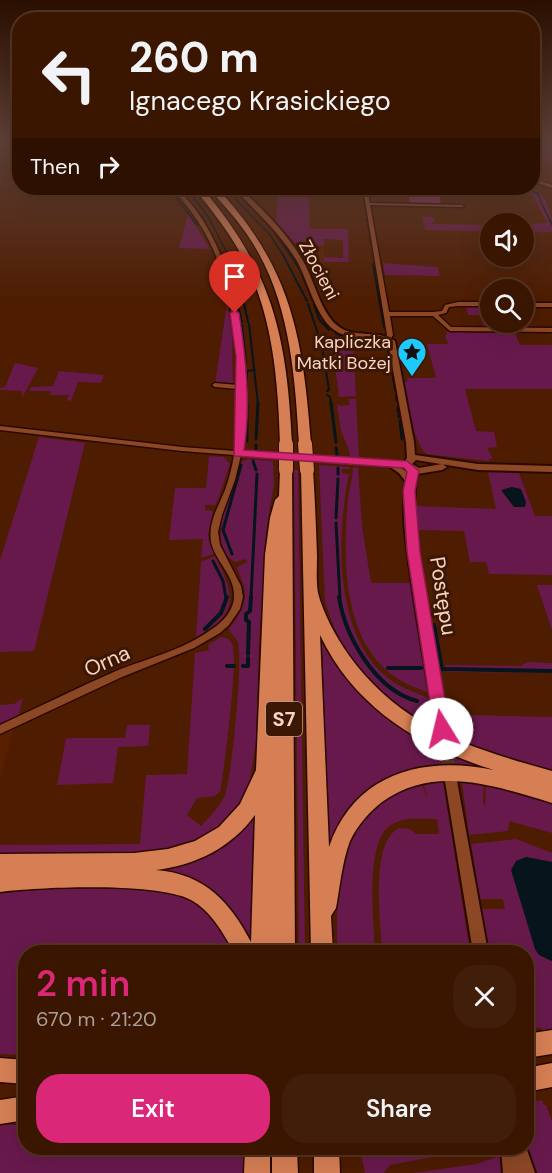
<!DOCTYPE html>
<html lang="en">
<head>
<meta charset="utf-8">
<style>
	body { margin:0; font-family:"DM Sans",sans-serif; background:#411e0a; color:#f1f3f6; height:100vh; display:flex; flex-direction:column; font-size:22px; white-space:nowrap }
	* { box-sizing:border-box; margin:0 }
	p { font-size:20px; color:#ab9f99 }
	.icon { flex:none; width:33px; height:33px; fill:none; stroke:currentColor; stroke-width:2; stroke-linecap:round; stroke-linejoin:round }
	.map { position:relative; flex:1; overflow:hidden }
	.drawer { position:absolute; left:18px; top:945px; width:516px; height:210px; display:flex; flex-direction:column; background:#3a1500; border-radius:24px; box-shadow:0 6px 24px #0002,0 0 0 2px #543422 }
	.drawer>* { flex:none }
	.guide { position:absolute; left:12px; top:12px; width:528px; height:183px; border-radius:24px; box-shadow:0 6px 24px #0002,0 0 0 2px #543422; background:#3a1500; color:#f1f3f6; overflow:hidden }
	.fabs { position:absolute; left:480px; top:213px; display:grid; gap:12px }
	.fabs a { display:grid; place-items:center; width:54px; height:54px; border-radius:50%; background:#3a1500; box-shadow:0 6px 24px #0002,0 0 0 2px #543422; font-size:30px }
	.pin { position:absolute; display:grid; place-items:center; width:51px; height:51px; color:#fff; margin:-62px -26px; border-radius:50% 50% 50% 0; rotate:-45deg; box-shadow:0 0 6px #0007 }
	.pin .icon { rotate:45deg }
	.me { position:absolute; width:66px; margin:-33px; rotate:351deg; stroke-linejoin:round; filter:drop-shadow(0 0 4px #0008) }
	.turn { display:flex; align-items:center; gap:21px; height:126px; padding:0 18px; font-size:27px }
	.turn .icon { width:78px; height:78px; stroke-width:2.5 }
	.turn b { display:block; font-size:42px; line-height:51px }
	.then { display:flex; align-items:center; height:57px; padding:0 18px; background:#0003; gap:12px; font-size:22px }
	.round { display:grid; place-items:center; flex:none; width:63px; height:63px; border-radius:24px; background:#411e0a }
	.headline { display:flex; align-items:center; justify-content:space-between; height:102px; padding:0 18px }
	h1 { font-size:36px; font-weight:600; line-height:45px; color:#db2777 }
	.cta { display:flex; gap:12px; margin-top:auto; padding:12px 18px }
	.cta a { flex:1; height:69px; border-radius:24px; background:#db2777; color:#fff; font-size:24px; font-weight:600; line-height:69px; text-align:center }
	.cta a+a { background:#411e0a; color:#f1f3f6 }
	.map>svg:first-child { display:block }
	.built { fill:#582000 }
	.green { fill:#68194c }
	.forest { fill:#873266 }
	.water { fill:#05151b }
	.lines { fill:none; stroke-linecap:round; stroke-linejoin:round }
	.stream-far3 { stroke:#05151b; stroke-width:1.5 }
	.stream-far2 { stroke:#05151b; stroke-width:2 }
	.stream-far1 { stroke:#05151b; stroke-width:3 }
	.stream { stroke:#05151b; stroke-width:4 }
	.tertiary-tunnel { stroke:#68371d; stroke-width:12; stroke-dasharray:12 6; stroke-linecap:butt }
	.minor-casing { stroke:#2b0900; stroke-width:3 }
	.tertiary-casing { stroke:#2b0900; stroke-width:4 }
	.motorway-casing { stroke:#2b0900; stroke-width:3 }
	.minor { fill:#8c4725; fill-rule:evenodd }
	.tertiary { fill:#8c4725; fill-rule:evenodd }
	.motorway { fill:#d67f55; fill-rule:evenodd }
	.motorway-bridge-casing { stroke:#2b0900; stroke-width:16; stroke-linecap:butt }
	.motorway-bridge { stroke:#d67f55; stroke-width:14 }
	.route { fill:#db2777; stroke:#8e194d; stroke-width:1.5 }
	.labels { text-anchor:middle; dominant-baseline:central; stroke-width:6; stroke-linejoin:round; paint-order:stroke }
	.far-street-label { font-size:18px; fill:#fcd3c0; stroke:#3b1806 }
	.far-poi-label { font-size:18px; fill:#fcd3c0; stroke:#3b1806; text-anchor:end }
	.shield { fill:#3b1806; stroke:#c29b88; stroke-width:1.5 }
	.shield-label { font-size:20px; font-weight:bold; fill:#fcd3c0 }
	.street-label { font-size:21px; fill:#fcd3c0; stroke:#3b1806 }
</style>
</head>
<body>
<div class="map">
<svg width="552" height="1173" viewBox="0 0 552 1173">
	<rect width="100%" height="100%" fill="#4e1c00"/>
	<path class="built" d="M370 191H408L410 204 372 203Z
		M297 245H324V273H314Z
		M14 727 0 781V734Z"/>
	<path class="green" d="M533 144H552V163H533Z
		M515 188C545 187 552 204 552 232H529L526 224 547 223 532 194 514 193 521 192 520 189Z
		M309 189 310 229H348L349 262H324V257L343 258V240L324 239V245H297L276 222 278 190Z
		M188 214 210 249 179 248Z
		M422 217H433L435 222 430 224 488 225 490 231 425 230Z
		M383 263 438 267 440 276 385 275Z
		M227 304 232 336 233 386 215 384Z
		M466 305H490V322L521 323 536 327H484L480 315H468Z
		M448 331H514L520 345H552V389H465L476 431 494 432 497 447 487 448 493 459H489V461L426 454C413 441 407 401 404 382L408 381 407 378H436L427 344H448L445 336Z
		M329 341 353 342 356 396 339 397 335 366Z
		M15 363 38 368 22 398V391L0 390V388L5 387Z
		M59 371 104 375 101 383 78 382 71 401 67 400 69 395H50L51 391H29L31 387 53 386Z
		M348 399H356L359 459 350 458 349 450 341 431 337 404 341 406 350 405Z
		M39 437 85 443 34 651 0 652V560Z
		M209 456 224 457 230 464 216 505H205V510L213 511 208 536 214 554 201 558 203 539 169 540 175 488H206Z
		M248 459 273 461 274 484 266 531 259 644 256 742 250 779 242 801 226 822 205 838 181 847 152 852 0 858V845L140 844 146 775 187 774 195 653 209 650 208 645 221 637C226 637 230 639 232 644 239 658 224 771 220 792L215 796 197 798 187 815 201 826C209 817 219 808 224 797 232 780 243 659 238 643 236 636 230 635 229 628 239 617 248 602 244 586 242 579 238 573 237 567L247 562 246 559 235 562C204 543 233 490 238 464Z
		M319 465 349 467V469H342V473L349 474C336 536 333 643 395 683 405 689 417 693 428 698L434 729 451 730 448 719 459 718 468 721 467 715 552 717V772L477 752 467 744 417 719 416 716 422 705 414 715C369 696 337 647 325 600Z
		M353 467 358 468 362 526 371 583H410L427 692C417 688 407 685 398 679 341 642 343 558 348 499 349 488 353 478 353 467Z
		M294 470H298L305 952H299Z
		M488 472 519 473 535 516H552V575L489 574 486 562H470L464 531 419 530 416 506 496 509Z
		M215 556C235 595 240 614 196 637L201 562Z
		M537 585H552V630Z
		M322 643C377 739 452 759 552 785L423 768 388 779 329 850Z
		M528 662 552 663V673L447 672 445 665 520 666Z
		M23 698 18 718 0 727V705L14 704Z
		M127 725H150L148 746 118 747 113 783 57 785 66 738H125Z
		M443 781 470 952H382C381 924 369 843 399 828L410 829 416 834H439L437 819C422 819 404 816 391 825 364 842 374 924 375 952H337V886L344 853 359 821 388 793 422 785 428 799 424 785Z
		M462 782 484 786 483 802 485 807 486 786 552 799V833L509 821 508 831 469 835Z
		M257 806 254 948 243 925 214 894 0 870 162 867Z
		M516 839 552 853V862L526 857 535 949 539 955 552 961V1030L543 1031 541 1028 533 1027 527 1009 526 952H489L482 909H505L503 899H480L471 844Z
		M149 885 200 901 237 952H26L25 1055 0 1054V887Z
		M542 1100 544 1105H546L552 1121V1173H537L527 1147V1103Z
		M0 1125H25L26 1148H244L243 1173H0Z
		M360 1148H480L390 1165 384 1173H365Z
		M500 1156 502 1173H413L476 1164Z"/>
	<path class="forest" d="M409 188H515L525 190 514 193 439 192 441 205 410 204 408 191H415Z"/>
	<path class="water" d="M512 487 521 489 526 502 525 507H514L501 490Z
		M526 857 552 862V961L539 955 535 949 511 870 516 861Z"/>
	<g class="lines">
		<path class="stream-far3" d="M169 188 197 225
			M179 188 203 218 222 255
			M187 188 209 218 228 255
			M225 188 266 231
			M233 188 273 229
			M362 188 371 244
			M525 188 538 194 540 199
			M540 200 552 225
			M268 232 283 255
			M274 232 290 255"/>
		<path class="stream-far2" d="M222 253 233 285 242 322
			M228 253 240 285 248 322
			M282 253 307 301
			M289 253 300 270 313 301
			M373 264 384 327
			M308 304 322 346 329 390 327 391
			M314 305 319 319 329 330
			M249 324 258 404
			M242 325 246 364
			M336 334 387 343 395 390
			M327 395 330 397 331 404
			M396 396 397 401
			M247 404V371L255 370"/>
		<path class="stream-far1" d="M247 403V441
			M331 403 336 442
			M398 408V411
			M399 414V417
			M400 421 402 439
			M256 439 258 403
			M256 445V449
			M336 448 337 455
			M253 461 256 470
			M338 468V474
			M336 518 338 479
			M336 523 340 598
			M232 554 223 530 241 465
			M213 561 223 581 226 598
			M251 598 257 474"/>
		<path class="stream" d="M339 597C345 636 375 690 417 701
			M434 625 442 669 552 671
			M205 629 221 613 227 597
			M248 654 249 622 246 620V614L250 611 251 597
			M227 666H234
			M243 666H248V658
			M388 668H421"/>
		<path class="tertiary-tunnel" d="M444 738 451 779"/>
		<g class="minor-casing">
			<path id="minor" d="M532 178 552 185V188L532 181Z
				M173 188H177C183 195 189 201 195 209 232 259 243 325 244 386L245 387 244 388V427L242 451 407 463 411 465 407 467 241 455 235 480 222 515 218 532 220 545 241 586 243 597 240 609 229 625 220 633 194 648 122 677 0 734V725C39 707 77 688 116 671 148 658 184 650 212 629 223 622 234 610 234 596 235 576 215 561 211 542 208 523 218 507 225 490 229 479 232 467 234 455L182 451 0 430V426L182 447 235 451 238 427V389L215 387 212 385 215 383 238 385C237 333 230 278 205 233 196 216 184 203 173 188Z
				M363 188H367L370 203 462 205 464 206 462 207 370 205 389 312H433L442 311 445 305 458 302H490V306H458L449 307 446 313 438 315 451 327 552 328V332L450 331 433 316H390L393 335 390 340H386L385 339 387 335Z
				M524 303H552V307H524Z"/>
		</g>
		<g class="tertiary-casing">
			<path id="tertiary" d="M235 188H240C263 210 287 233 303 261 314 279 321 314 338 326 354 339 378 329 395 341L414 442 415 455 478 464 552 466V472L478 470 416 460 412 464 419 468 442 464 447 467 442 470 417 474C411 509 416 544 421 579 429 629 439 679 448 729L446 733 442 734 438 733 436 729C427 676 417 623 410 570 406 542 401 510 406 482L399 473 386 464 387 462H393L408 473 403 464 407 458 406 442 388 342C370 335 350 341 334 330 316 317 308 281 297 261 286 243 271 226 256 211 249 203 240 196 235 188Z
				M451 775 456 777 457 781 488 952H473L445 781 446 777Z
				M501 1148 526 1147 535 1173H503Z"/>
		</g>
		<g class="motorway-casing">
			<path id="motorway" d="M194 188H202C273 271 287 337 292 444L290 447H282L280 444C278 376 272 304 235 244 223 224 208 206 194 188Z
				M209 188H217C292 268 303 338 311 444L309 447H301L299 444C295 376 290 302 252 242 240 222 224 206 209 188Z
				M286 466 292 470 295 952H273L278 570 273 952H234C223 933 211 911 191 900 157 882 41 887 0 892V854L134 853 168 849 195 841 219 827 240 804 256 770 265 555 270 518 275 500 279 496 280 470ZM255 815 251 942C230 902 205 874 156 870 196 865 231 848 255 815Z
				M307 466 313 470C315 499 316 528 317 556 317 568 316 581 318 593 323 613 336 637 348 654 400 727 470 748 552 771V803C495 786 435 764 382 802 369 812 357 826 350 841 342 862 340 886 336 908L331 916 333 952H311L301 470ZM320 635C354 707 419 747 494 770 424 755 354 773 329 847Z
				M552 1030V1054L526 1058V1034Z
				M0 1058 26 1060V1084L0 1082Z
				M552 1063V1087L526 1092V1068Z
				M26 1096V1120L0 1124V1100Z
				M245 1148H270V1173H244Z
				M272 1148H297L298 1173H272Z
				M314 1148H339L340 1173H314Z"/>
		</g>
		<use href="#minor" class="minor"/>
		<use href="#tertiary" class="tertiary"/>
		<use href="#motorway" class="motorway"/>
		<g class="motorway-bridge-casing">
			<path id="motorway-bridge" d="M286 444V470
				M305 444 307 470"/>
		</g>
		<use href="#motorway-bridge" class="motorway-bridge"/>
	</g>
	<linearGradient id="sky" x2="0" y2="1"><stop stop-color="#2b0f00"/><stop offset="0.46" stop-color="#5d4037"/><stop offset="1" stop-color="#5d4037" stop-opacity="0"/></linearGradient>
	<rect width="552" height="303" fill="url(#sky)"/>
	<path class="route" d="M235 310 239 313C246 358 251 405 244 450L407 461 419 471 415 491 420 552 450 729 448 734 442 736 437 734 434 729 407 552 403 491 407 472 404 468 234 456 236 357 230 313Z"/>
	<defs>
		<g id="sight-pin" transform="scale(1.5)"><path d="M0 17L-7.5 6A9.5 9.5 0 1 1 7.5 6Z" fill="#1ec9fd" stroke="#3b1806"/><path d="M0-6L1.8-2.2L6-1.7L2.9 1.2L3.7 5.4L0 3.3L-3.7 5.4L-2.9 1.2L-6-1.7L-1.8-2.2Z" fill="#111"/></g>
	</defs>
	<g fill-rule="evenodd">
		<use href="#sight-pin" x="412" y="352"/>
	</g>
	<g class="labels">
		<g class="far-street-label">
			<text transform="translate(319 270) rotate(62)">Złocieni</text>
		</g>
		<g class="far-poi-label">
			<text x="391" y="342">Kapliczka<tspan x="391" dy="21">Matki Bożej</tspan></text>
		</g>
		<rect class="shield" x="266" y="702" width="36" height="34" rx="4.5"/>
		<g class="shield-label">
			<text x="284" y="719">S7</text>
		</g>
		<g class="street-label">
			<text transform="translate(443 596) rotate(81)">Postępu</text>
			<text transform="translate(107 661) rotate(-24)">Orna</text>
		</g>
	</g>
</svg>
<div class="fabs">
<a><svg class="icon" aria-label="sound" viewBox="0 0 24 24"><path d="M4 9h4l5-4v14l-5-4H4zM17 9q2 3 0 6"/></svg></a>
<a><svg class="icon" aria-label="search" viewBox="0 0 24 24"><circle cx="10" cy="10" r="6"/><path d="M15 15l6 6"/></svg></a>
</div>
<div class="pin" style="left:235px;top:313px;background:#d93025"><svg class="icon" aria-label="arrive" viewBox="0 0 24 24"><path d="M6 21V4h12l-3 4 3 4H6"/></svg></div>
<svg class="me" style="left:442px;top:729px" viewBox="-20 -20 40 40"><circle r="19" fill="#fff"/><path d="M0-13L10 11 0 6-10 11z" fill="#db2777"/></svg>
<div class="guide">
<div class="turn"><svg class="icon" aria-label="left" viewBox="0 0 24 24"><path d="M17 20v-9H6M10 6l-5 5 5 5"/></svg><div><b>260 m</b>Ignacego Krasickiego</div></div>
<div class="then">Then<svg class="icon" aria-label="right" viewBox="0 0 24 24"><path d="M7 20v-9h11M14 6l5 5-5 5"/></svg></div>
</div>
<section class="drawer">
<div class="headline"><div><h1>2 min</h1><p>670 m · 21:20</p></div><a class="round"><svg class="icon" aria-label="close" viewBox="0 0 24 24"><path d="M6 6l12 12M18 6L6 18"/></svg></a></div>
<div class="cta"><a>Exit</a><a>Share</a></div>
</section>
</div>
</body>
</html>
